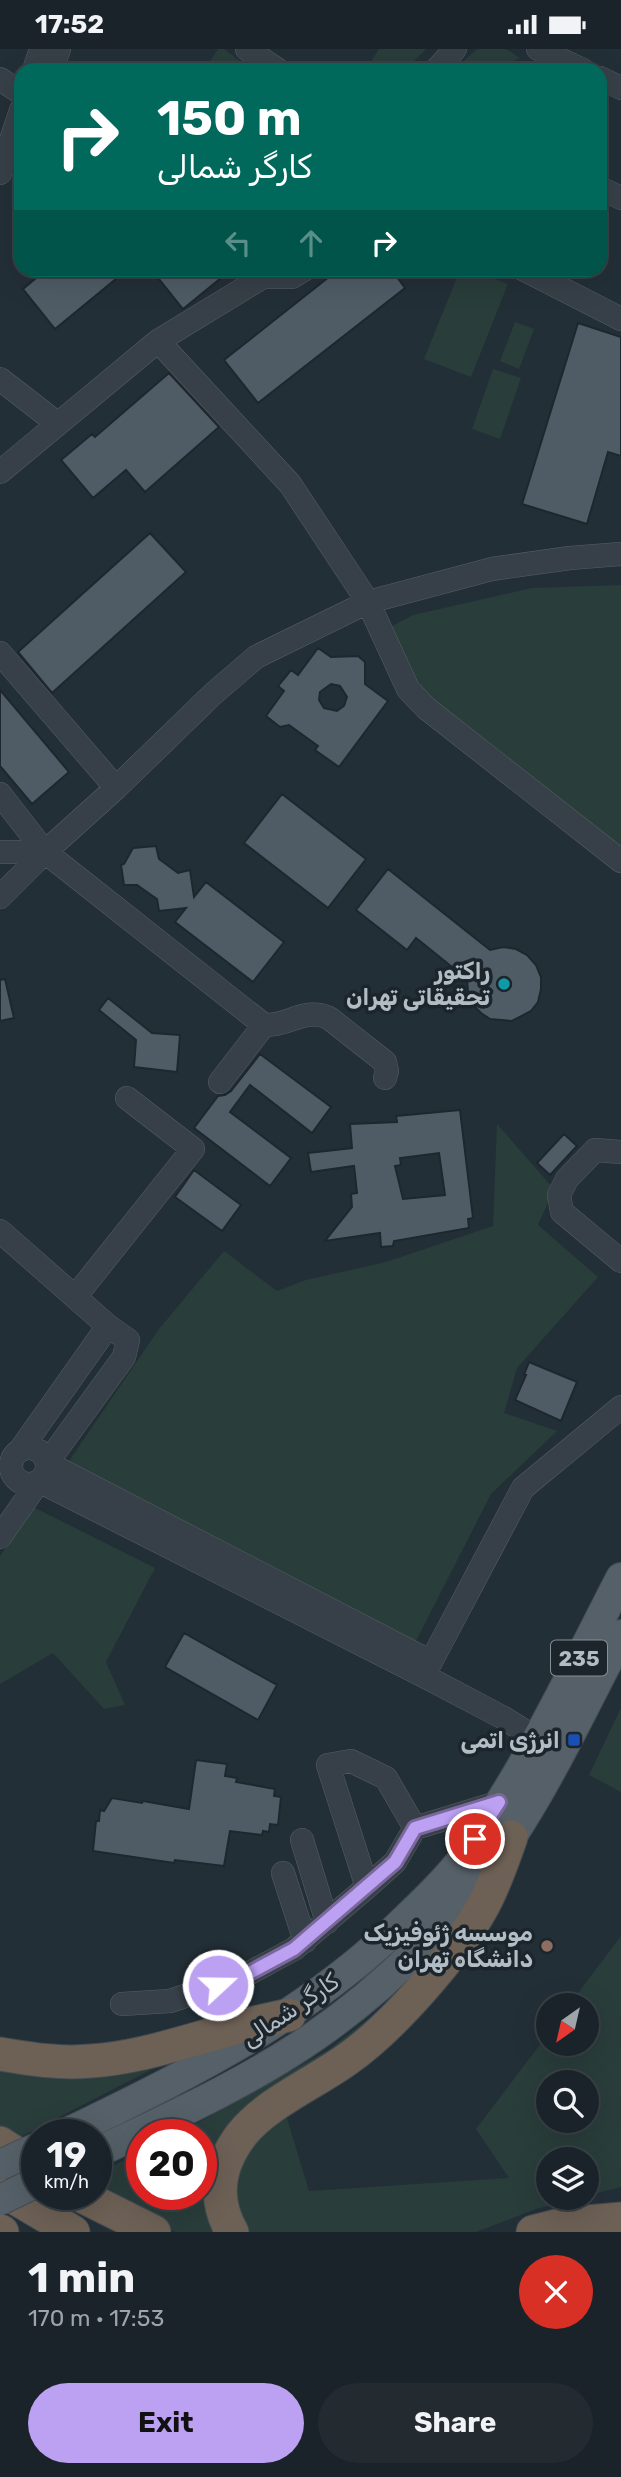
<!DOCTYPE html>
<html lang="en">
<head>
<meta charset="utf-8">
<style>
	body { margin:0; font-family:Rubik,"Noto Naskh Arabic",sans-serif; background:#232b31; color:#f1f3f6; height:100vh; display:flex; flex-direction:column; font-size:26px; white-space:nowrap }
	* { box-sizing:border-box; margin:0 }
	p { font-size:23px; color:#9fa4a8 }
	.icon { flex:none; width:38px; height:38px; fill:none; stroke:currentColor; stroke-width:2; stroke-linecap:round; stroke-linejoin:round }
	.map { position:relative; height:2183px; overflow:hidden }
	.drawer { display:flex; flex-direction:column; background:#1a2329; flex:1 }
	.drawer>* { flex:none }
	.guide { position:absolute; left:14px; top:14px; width:593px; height:214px; border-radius:21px; box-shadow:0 7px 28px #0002,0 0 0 2px #384046; background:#00695c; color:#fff; overflow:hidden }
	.needle { width:46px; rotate:214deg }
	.buttons { position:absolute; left:536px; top:1944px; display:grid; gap:14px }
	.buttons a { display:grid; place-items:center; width:63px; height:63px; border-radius:50%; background:#1a2329; box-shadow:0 7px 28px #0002,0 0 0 2px #384046; font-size:35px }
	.speed { position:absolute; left:21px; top:2070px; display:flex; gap:14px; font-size:35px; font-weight:700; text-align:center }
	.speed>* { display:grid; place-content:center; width:91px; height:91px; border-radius:50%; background:#1a2329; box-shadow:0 7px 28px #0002,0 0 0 2px #384046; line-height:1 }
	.speed small { font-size:18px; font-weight:400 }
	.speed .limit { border:10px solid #d22; background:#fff; color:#111 }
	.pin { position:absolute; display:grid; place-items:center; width:60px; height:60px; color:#fff; margin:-30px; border:4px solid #fff; border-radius:50%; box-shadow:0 2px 7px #0007 }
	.me { position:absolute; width:77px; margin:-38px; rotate:69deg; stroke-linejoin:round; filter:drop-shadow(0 0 5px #0008) }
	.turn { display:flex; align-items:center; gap:24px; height:147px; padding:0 28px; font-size:32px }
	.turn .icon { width:91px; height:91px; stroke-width:2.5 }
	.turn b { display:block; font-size:49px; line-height:60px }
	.lanes { display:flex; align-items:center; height:66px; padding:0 28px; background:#0003; justify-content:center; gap:35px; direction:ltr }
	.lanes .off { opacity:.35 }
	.round { display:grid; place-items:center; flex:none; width:74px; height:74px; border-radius:37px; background:#232b31 }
	.head { display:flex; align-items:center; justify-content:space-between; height:119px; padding:0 28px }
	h1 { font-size:42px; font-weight:700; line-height:52px }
	.button { display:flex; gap:14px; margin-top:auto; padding:14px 28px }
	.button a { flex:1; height:80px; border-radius:42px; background:#bca0f2; color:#111; font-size:28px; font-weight:700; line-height:80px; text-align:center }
	.button a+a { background:#232b31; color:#f1f3f6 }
	.status { display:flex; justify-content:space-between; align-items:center; height:49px; padding:0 35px; background:#1a2329; direction:ltr }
	.status svg { height:19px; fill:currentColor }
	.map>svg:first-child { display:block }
	.green { fill:#293d3a; fill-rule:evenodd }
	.building { fill:#4f5c66; stroke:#1e272e; stroke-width:2; fill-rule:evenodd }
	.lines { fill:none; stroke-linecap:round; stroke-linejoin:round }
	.minor-casing { stroke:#555e65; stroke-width:24 }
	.major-casing { stroke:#434c54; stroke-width:32 }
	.highway-casing { stroke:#424b52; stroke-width:35 }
	.minor { stroke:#374048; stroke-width:23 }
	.major { stroke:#556068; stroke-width:30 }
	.highway { stroke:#6d6055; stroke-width:33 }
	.major-bridge-casing { stroke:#434c54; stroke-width:32; stroke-linecap:butt }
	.major-bridge { stroke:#556068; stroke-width:30 }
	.route-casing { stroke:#7a689d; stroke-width:18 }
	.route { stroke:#bca0f2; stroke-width:12 }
	.culture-dot { fill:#0f9aa8; stroke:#1c252c; stroke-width:2.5 }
	.transit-dot { fill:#1a4fb4; stroke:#1c252c; stroke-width:2.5 }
	.education-dot { fill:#8d6e63; stroke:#1c252c; stroke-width:2.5 }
	.labels { text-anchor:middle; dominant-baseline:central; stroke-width:7; stroke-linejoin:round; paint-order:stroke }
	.shield { fill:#1c252c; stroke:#858f96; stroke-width:2 }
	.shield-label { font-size:21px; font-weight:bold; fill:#b2bcc4 }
	.poi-label { font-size:23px; font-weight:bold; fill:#b2bcc4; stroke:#1c252c; text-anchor:end }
	.street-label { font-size:23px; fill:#b2bcc4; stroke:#1c252c }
</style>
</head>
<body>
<div class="status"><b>17:52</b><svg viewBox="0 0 49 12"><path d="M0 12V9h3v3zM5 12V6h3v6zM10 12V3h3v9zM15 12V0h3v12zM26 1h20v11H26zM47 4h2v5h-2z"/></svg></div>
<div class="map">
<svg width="621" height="2183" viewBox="0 0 621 2183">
	<rect width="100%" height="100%" fill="#232f37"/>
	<path class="green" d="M218 0H224L252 21H204Z
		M379 0H426L405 21H366Z
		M477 0H506L520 9 496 21H454Z
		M460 221H472L508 235 471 328 424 310Z
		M515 273 534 280 519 320 500 312Z
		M493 320 521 329 500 390 472 380Z
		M621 536V803L412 633 392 577 413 566 532 539Z
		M497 1075 554 1140 538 1176 598 1228 517 1319 504 1364 557 1382 491 1445 414 1596 69 1412 159 1280 224 1202 277 1242 306 1231 386 1213 493 1177Z
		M33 1458 155 1519 106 1613 125 1656 104 1660 53 1604 0 1635V1507Z
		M621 1659V1743L589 1726Z
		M621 1887V2138L586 2147V2110H548V2149H577L536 2160 476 2183H241L227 2122 281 2062 287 2069 309 2142 509 2129 476 2080 548 1985V1995H586V1956H569ZM548 2034H586V2072H548Z
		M394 1950 400 1953 243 2073 229 2183H176L157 2177 96 2146V2125L142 2103V2146H201V2086H176L328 2001Z
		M0 2011 162 2015 11 2093 0 2084Z"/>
	<path class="building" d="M47 220H128L55 280 23 240Z
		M151 220H232L183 260Z
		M339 220H391L405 239 258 354 224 311Z
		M578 274 621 288V407L608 403 587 475 522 455Z
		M169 324 219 378 145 443 126 421 93 449 61 411 92 385 95 388Z
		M150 484 186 523 52 644 18 603Z
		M318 599 331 608 358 607 365 613V635L388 652 339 718 315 701 318 697 289 676 280 678 266 667 284 642 278 637 291 621 298 626ZM331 635 340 637 347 648 344 657 337 662 324 659 319 651 320 643Z
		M0 641 69 723 32 755 0 717Z
		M282 745 366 810 328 859 244 794Z
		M156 797 159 810 178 824 190 821 194 848 206 833 284 893 253 933 175 873 186 859 159 862 157 850 137 836H124L121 816 124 815 133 799Z
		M388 820 490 901 503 898 516 900 527 906 536 916 541 928V940L538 953 531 962 512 972 490 970 481 964 472 955 468 942 467 930 416 889 407 901 356 861Z
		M5 930 14 969 0 972V931Z
		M108 949 152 984 180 986 177 1023 134 1018 136 991 99 961Z
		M260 1005 331 1058 312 1084 250 1036 230 1063 291 1109 270 1137 194 1079 218 1047 225 1046 231 1042Z
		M460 1061 473 1169 468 1170 469 1179 394 1192 393 1197 381 1198 380 1184 325 1192 352 1158 351 1145 357 1144 354 1117 311 1123 308 1104 352 1099 350 1075 397 1073 396 1067ZM439 1104 445 1146 403 1150 395 1117 401 1116 400 1109Z
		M564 1085 577 1097 550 1126 537 1114Z
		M194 1121 241 1156 222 1182 175 1148Z
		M529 1313 577 1333 561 1372 515 1351 526 1326H524Z
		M184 1584 277 1636 258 1671 165 1618Z
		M196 1711 227 1715 225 1727 237 1729 236 1733 275 1740 274 1747 281 1748 278 1776 270 1775 269 1783 263 1782 262 1786 230 1782 224 1817 175 1811 174 1814 93 1802 96 1772H99L100 1761 104 1762 112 1749 142 1754 143 1752 189 1760Z"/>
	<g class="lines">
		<g class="minor-casing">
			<path id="minor" d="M247 0 278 21
				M538 0 583 21
				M34 21 41 0
				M52 21 59 0
				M436 21 455 0
				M600 29 621 39
				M0 30 21 44
				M0 124 21 61
				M600 139 621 149
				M523 220 621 270
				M158 292 290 435 368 553 408 640 426 659 621 812
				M0 330 58 375
				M0 423 158 292 263 228H292L305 220
				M0 604 116 739
				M0 745 45 803 264 976C290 977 303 958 329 969L385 1013 387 1022 385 1029
				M0 803H45
				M0 848 45 803 116 739 213 645 256 608 368 553 492 520 570 509 621 505
				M220 1033 264 976
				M621 1103 595 1101 567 1130 559 1146 562 1163 621 1212
				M0 1182 108 1277 128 1291 124 1308 47 1414 431 1613
				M75 1248 193 1100 127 1049
				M11 1417a18 18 0 1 1 36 0a18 18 0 1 1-36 0Z
				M21 1400 108 1277
				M0 1488 39 1432 424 1627 502 1668 537 1690
				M425 1624 523 1439 621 1358
				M415 1779 395 1813 367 1838 328 1716 351 1712 386 1729 415 1779 500 1753
				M302 1791 327 1873
				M283 1824 305 1892
				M122 1955 170 1952 242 1928 294 1900 367 1838"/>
		</g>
		<g class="major-casing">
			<path id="major" d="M63 2086C187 2027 309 1966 407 1869 426 1851 446 1832 462 1811 525 1724 572 1624 621 1529
				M96 2104C169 2069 245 2035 312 1989 388 1937 457 1867 509 1791 551 1728 586 1652 621 1586"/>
		</g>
		<g class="highway-casing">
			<path id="highway" d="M0 2005C30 2010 60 2015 91 2012 136 2009 177 1995 221 1983 243 1976 266 1971 289 1966
				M0 2094 37 2118
				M0 2140 73 2183
				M80 2146 154 2183
				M0 2182 2 2183
				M232 2183C212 2149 219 2115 242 2085 267 2054 314 2034 346 2011 391 1980 457 1905 483 1857 495 1835 503 1811 511 1788
				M533 2183 564 2175 621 2170"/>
		</g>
		<use href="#minor" class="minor"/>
		<use href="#major" class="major"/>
		<use href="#highway" class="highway"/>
		<g class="major-bridge-casing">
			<path id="major-bridge" d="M0 2116 37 2099
				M0 2151 37 2133"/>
		</g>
		<use href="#major-bridge" class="major-bridge"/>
	</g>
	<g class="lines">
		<g class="route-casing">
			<path id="route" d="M218 1936 242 1928 294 1900 395 1813 415 1779 499 1753 475 1790"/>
		</g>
		<use href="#route" class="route"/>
	</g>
	<circle class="culture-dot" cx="504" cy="935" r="7"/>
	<rect class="transit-dot" x="567" y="1684" width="14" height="14" rx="3.5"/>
	<circle class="education-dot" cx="547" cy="1897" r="7"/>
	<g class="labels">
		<rect class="shield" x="551" y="1591.5" width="56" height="35" rx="5"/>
		<g class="shield-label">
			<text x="579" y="1609">235</text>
		</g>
		<g class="poi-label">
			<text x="490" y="922">راکتور<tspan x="490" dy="26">تحقیقاتی تهران</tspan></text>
			<text x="560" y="1691">انرژی اتمی</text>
			<text x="533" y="1884">موسسه ژئوفیزیک<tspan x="533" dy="26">دانشگاه تهران</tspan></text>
		</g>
		<g class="street-label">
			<text transform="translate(290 1961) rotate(-34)">کارگر شمالی</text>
		</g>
	</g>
</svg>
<div class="buttons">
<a><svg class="needle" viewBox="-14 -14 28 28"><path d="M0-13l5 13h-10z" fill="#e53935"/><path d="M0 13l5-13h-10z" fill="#9fa4a8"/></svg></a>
<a><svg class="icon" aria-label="search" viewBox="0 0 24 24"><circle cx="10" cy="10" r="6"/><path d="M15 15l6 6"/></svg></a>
<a><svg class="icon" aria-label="layers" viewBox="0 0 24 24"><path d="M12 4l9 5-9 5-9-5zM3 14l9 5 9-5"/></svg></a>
</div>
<div class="speed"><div>19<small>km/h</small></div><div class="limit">20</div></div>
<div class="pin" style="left:475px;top:1790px;background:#d93025"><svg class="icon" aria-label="arrive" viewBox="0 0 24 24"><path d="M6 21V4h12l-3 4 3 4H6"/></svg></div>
<svg class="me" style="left:218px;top:1936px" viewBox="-20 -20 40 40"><circle r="17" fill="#bca0f2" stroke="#fff" stroke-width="3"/><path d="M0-11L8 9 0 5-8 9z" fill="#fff"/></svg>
<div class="guide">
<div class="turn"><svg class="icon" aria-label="right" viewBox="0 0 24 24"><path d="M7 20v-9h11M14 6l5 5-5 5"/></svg><div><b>150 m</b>کارگر شمالی</div></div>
<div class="lanes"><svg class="icon off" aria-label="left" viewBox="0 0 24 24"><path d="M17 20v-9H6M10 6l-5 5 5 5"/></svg><svg class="icon off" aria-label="ahead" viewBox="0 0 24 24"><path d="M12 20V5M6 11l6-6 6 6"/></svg><svg class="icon" aria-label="right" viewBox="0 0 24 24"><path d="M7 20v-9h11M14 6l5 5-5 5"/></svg></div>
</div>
</div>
<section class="drawer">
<div class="head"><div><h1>1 min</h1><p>170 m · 17:53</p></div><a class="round" style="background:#d93025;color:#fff"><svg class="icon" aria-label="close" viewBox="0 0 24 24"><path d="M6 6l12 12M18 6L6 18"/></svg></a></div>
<div class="button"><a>Exit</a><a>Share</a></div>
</section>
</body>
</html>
